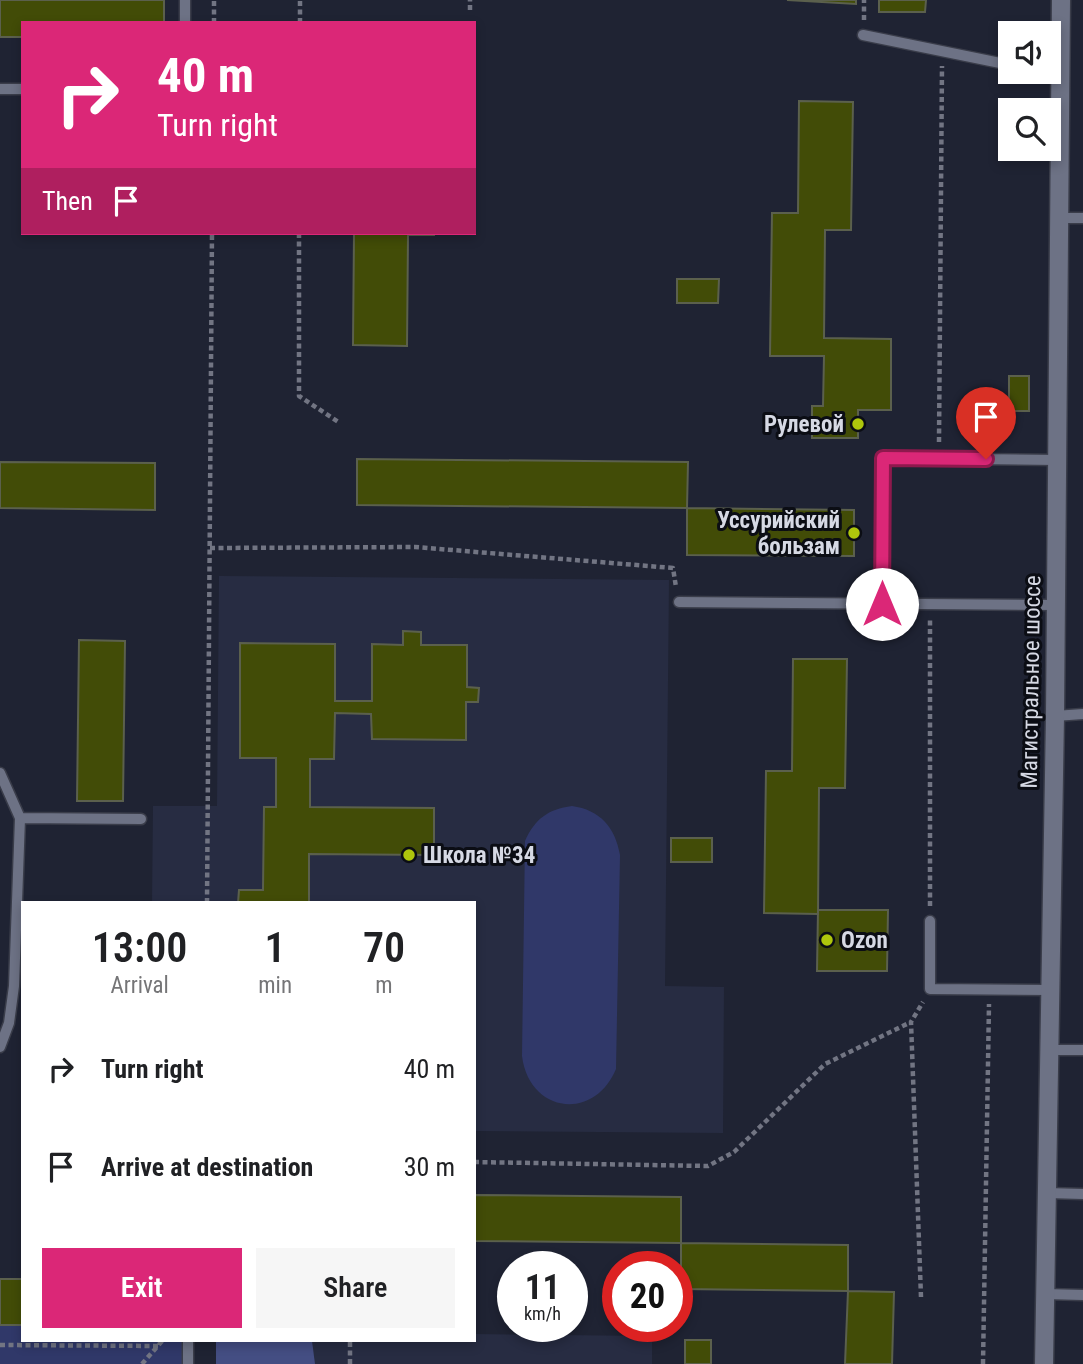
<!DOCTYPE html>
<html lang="en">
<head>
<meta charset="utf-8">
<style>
	body { margin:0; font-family:"Roboto Condensed",sans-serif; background:#f6f6f6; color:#202124; height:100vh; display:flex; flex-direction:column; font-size:26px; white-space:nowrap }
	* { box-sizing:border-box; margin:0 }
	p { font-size:23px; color:#757577 }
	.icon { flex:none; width:38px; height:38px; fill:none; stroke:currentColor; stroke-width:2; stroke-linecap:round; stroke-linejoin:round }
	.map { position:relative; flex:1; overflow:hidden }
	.side { position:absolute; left:21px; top:901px; width:455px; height:441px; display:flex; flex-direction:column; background:#fff; border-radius:0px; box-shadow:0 4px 10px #0003 }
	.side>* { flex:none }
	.banner { position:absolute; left:21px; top:21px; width:455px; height:214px; border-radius:0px; box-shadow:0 4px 10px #0003; background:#db2777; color:#fff; overflow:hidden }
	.fabs { position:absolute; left:998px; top:21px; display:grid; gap:14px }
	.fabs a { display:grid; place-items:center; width:63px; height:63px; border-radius:0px; background:#fff; box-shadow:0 4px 10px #0003; font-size:35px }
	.speed { position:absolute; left:497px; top:1251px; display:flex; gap:14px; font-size:35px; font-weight:700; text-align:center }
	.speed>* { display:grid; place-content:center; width:91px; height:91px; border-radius:50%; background:#fff; box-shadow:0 4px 10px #0003; line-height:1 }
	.speed small { font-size:18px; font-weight:400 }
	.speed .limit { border:10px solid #d22; background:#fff; color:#111 }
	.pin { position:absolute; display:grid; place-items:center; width:60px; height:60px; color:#fff; margin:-72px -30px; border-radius:50% 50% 50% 0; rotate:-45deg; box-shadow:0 0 7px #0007 }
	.pin .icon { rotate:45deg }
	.me { position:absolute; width:77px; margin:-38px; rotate:0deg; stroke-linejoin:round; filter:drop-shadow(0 0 5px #0008) }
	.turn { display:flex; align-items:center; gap:24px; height:147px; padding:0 21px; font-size:32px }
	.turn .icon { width:91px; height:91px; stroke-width:2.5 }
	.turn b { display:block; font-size:49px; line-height:60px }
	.then { display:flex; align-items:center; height:66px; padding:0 21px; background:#0003; gap:14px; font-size:26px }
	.eta { display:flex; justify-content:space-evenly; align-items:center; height:119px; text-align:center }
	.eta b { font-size:42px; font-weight:600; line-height:49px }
	.action { display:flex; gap:14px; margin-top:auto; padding:14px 21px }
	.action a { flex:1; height:80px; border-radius:0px; background:#db2777; color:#fff; font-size:28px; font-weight:600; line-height:80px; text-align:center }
	.action a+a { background:#f6f6f6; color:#202124 }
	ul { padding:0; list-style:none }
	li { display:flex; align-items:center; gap:21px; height:98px; padding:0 21px }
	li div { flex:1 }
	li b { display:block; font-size:26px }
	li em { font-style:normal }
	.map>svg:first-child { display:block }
	.built { fill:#272c42 }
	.green { fill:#303869 }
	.forest { fill:#444e83 }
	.building { fill:#424c07; stroke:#5b604d; stroke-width:2 }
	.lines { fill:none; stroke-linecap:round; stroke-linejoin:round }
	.lane-casing { stroke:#3a3d4a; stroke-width:13 }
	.secondary-casing { stroke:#3a3d4a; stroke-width:21 }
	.path { stroke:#727583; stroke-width:4.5; stroke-dasharray:5 3.5; stroke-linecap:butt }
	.lane { stroke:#6d7285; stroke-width:10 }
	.secondary { stroke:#6d7285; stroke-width:18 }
	.route-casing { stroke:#8e194d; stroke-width:18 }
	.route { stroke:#db2777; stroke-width:12 }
	.poi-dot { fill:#aec60c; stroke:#0b0d14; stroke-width:2.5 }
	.labels { text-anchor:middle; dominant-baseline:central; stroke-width:6; stroke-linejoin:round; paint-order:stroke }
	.poi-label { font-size:23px; font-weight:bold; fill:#d6d9e4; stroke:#0b0d14; text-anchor:end }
	.street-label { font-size:23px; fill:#d6d9e4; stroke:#0b0d14 }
</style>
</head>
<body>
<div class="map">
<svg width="1083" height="1364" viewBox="0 0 1083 1364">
	<rect width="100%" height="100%" fill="#1f2333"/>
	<path class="built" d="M219 576 669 580 665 986 724 987 723 1133 474 1131V903H152L153 806H217Z
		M474 1334 652 1336V1364H223V1341L474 1340Z"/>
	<path class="green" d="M572 806C600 810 615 827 620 855L616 1069C594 1122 529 1113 522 1056L525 841C535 819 548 809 572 806Z
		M0 1325H23V1340L184 1341V1364H0Z"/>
	<path class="forest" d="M216 1341H312L315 1364H216Z"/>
	<path class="building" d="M0 0H164V23H23V37H0Z
		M787 0H856V4Z
		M879 0H926L925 12H879Z
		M799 101 853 102 851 230H825L824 338 891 339V410H858V438H812V406H823L824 356H770L772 213H798Z
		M354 233H434V235H408L407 346 353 345Z
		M677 279H719L718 303H677Z
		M1009 376H1029V411H1009Z
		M357 459 688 462 687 508 357 505Z
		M0 462 155 463V510L0 508Z
		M687 508 854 510V556L687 555Z
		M403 631 421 632V645H467V687L479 688 478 702H466V740L372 739 371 714 335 713 334 759H310V807L434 808V855L309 854V903H238L239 890H263L264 807H276V758H240V643L335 644V701H372V644L403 645Z
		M79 640 125 641 123 801H77Z
		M793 659H847L845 788H819L818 914 764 913 766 771H792Z
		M671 838H712V862H671Z
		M818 910H888L887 971H817Z
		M474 1195 681 1197V1243L474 1241Z
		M681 1243 848 1245V1291L681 1289Z
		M0 1279H23V1325H0Z
		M848 1291 894 1292 892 1364H845Z
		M685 1340H711V1364H685Z"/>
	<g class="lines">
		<g class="lane-casing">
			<path id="lane" d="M185 23V0
				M863 35 1010 65
				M0 89H23
				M1059 218H1083
				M679 602 1056 605
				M882 604 883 458 1057 460
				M1055 716 1083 714
				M0 773 20 818 14 986 9 1023 0 1047
				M20 818 141 819
				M930 921V989L1050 990
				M1050 1050H1083
				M1047 1193 1083 1194
				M1045 1294 1083 1295
				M188 1364V1340"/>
		</g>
		<g class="secondary-casing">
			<path id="secondary" d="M1044 1364 1055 716 1061 0"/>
		</g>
		<path class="path" d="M470 10V0
			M864 20V0
			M214 23V0
			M300 23V0
			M299 233V396L340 423
			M939 442 942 66
			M210 548 415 547 673 568 676 587
			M207 903 212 233
			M930 906V617
			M474 1162 708 1166 734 1152 825 1064 911 1022
			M921 1297 911 1022 923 1002
			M0 1345 158 1346
			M142 1364 163 1340
			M350 1364V1340
			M983 1364 989 1004"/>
		<use href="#lane" class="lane"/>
		<use href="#secondary" class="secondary"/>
	</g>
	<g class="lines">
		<g class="route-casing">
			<path id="route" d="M882 604 883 458 986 459"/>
		</g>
		<use href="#route" class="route"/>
	</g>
	<g class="poi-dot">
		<circle cx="858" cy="424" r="7"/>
		<circle cx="854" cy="533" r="7"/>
		<circle cx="409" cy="855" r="7"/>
		<circle cx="827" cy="940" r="7"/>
	</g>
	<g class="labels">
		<g class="poi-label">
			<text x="844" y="424">Рулевой</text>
			<text x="840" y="520">Уссурийский<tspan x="840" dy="26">бользам</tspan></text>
			<text x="423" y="855" text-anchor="start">Школа №34</text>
			<text x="841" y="940" text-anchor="start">Ozon</text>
		</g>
		<g class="street-label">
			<text transform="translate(1031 682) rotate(-89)">Магистральное шоссе</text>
		</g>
	</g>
</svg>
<div class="fabs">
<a><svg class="icon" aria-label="sound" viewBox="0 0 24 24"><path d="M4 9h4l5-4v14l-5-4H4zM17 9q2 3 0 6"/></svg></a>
<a><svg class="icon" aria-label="search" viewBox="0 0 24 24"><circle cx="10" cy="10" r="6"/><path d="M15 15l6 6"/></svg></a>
</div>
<div class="speed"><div>11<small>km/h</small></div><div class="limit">20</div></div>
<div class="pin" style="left:986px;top:459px;background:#d93025"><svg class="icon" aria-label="arrive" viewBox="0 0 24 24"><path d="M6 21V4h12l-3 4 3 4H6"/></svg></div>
<svg class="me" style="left:882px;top:604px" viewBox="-20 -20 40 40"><circle r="19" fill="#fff"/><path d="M0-13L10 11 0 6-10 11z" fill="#db2777"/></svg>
<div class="banner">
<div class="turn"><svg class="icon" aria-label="right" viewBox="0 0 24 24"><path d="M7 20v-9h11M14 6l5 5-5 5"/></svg><div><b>40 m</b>Turn right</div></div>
<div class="then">Then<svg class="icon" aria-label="arrive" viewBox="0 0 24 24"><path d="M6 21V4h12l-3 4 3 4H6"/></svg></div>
</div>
<section class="side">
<div class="eta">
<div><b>13:00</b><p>Arrival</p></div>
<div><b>1</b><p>min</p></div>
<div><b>70</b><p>m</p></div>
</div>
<ul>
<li><svg class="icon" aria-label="right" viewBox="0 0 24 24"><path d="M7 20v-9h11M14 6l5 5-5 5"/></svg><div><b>Turn right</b></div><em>40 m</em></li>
<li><svg class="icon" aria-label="arrive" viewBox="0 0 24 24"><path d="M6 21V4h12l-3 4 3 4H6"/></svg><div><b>Arrive at destination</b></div><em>30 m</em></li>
</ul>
<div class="action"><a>Exit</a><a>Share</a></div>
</section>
</div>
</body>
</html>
